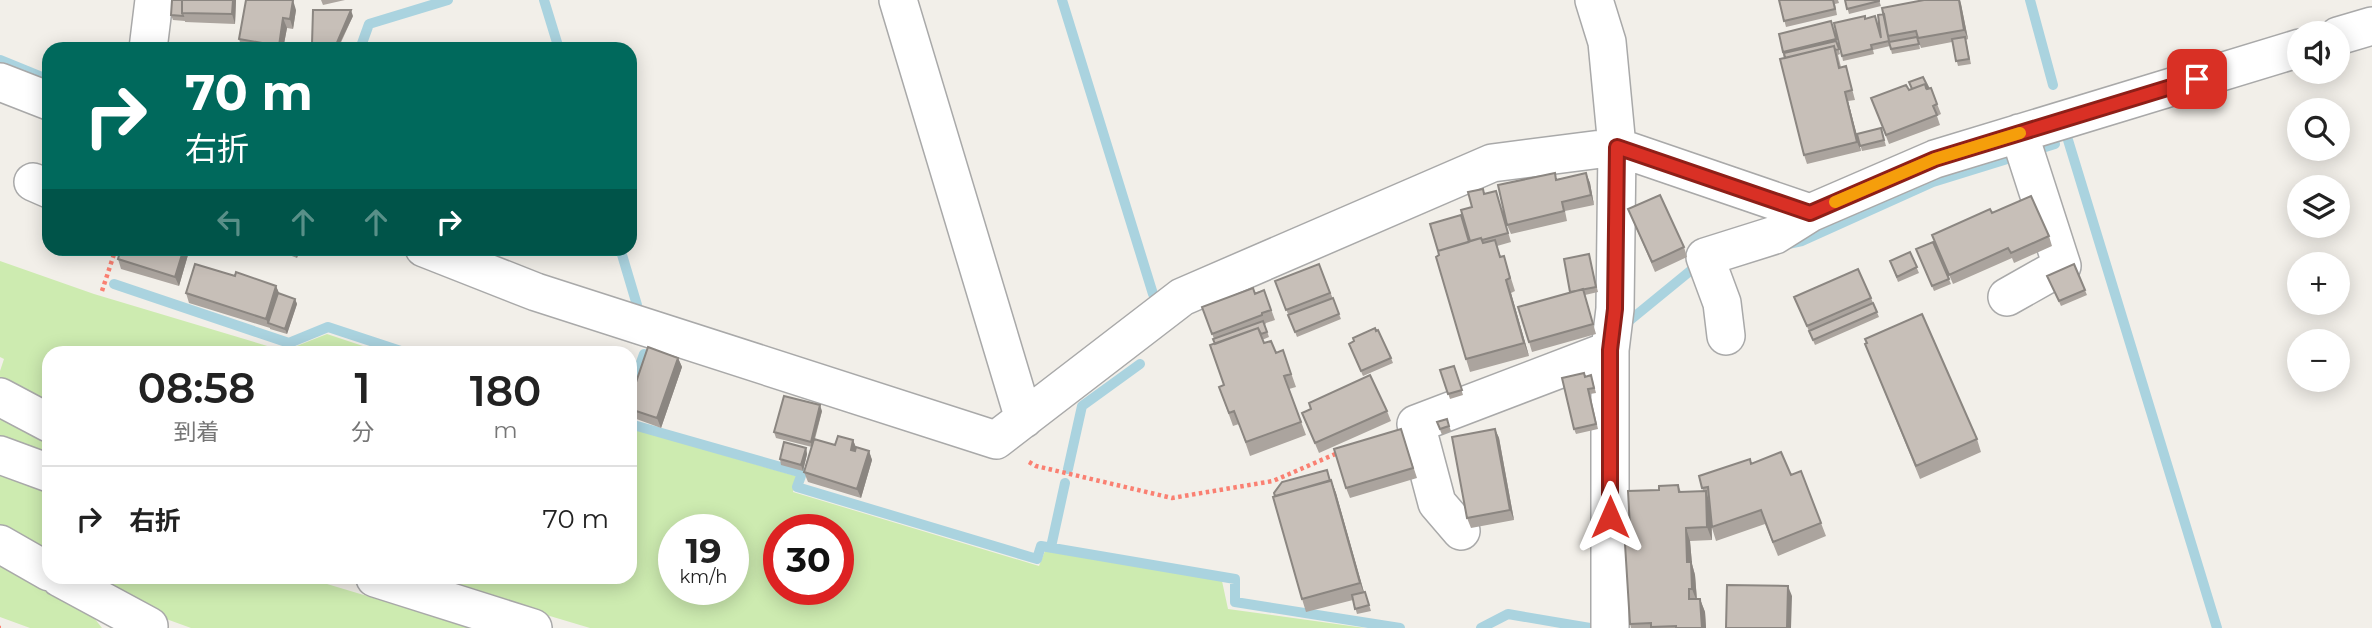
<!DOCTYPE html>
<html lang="ja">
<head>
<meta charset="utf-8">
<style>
	body { margin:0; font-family:Montserrat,"Noto Sans JP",sans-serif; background:#f6f6f6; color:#222; height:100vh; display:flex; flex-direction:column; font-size:26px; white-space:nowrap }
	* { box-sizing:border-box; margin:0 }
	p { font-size:23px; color:#767676 }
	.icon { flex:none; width:38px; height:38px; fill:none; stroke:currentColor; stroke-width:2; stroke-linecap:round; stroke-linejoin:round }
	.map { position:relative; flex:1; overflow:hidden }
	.drawer { position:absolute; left:42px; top:346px; width:595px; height:238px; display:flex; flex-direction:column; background:#fff; border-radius:21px; box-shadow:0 4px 18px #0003 }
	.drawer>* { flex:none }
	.hud { position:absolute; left:42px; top:42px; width:595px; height:214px; border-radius:21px; box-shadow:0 4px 18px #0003; background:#00695c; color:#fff; overflow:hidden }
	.controls { position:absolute; left:2287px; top:21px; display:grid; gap:14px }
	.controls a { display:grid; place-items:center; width:63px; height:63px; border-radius:50%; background:#fff; box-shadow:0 4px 18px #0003; font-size:35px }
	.speed { position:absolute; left:658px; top:514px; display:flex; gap:14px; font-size:35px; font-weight:700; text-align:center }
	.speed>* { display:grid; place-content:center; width:91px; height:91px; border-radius:50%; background:#fff; box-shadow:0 4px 18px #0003; line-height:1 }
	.speed small { font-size:18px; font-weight:400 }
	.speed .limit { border:10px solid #d22; background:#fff; color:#111 }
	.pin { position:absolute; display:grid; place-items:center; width:60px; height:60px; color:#fff; margin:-30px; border-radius:14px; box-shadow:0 4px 10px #0006 }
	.me { position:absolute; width:77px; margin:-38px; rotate:0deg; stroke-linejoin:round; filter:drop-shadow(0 0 5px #0008) }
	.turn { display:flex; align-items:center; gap:24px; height:147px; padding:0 28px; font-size:32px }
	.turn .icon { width:91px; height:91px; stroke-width:2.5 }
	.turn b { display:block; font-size:49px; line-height:60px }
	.lanes { display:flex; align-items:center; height:66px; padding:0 28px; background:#0003; justify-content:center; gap:35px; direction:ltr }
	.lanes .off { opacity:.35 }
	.eta { display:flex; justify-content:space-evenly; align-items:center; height:119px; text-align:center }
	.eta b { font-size:42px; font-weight:600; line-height:49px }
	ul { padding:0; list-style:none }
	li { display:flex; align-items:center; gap:21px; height:105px; padding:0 28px; border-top:2px solid #e0e0e0 }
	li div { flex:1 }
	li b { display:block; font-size:26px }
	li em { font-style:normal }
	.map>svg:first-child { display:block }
	.grass { fill:#cdebb0; fill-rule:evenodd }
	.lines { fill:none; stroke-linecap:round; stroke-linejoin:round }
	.stream { stroke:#aad3df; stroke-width:10 }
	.minor-casing { stroke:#a9a9a9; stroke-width:40 }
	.path { stroke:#fa8072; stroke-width:4.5; stroke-dasharray:3.5 3.5; stroke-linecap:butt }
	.minor { stroke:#fff; stroke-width:37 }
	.wall { fill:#aba49e }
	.shaded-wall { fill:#8b8681 }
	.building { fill:#c7bfb8; stroke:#8b8681; stroke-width:2 }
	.route-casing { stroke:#8d1f18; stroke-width:18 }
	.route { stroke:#d93025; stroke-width:12 }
	.slow { stroke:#f59e0b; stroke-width:12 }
</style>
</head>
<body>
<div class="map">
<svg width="2372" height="628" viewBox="0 0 2372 628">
	<rect width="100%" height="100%" fill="#f2efe9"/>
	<path class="grass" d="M0 261 94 294 284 351 327 334 384 353 49 354V414L0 387V371L4 359 0 357Z
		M0 406 49 432V457L0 438Z
		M630 428 796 476 793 492 1039 566 1045 551 1222 581 1228 609 1365 628H590L423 578H630ZM674 530H733V590H674ZM779 530H838V590H779Z
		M0 474 49 491V563L0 536Z
		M0 556 88 610 102 628H30L0 617Z
		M79 578H307L474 628H191L147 612Z"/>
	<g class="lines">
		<path class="stream" d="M544 0 559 49
			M1062 0 1153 294
			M2030 0 2053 85
			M360 49 369 24 448 0
			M0 60 49 80
			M2068 140 2217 628
			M2039 149 2055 144
			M1788 244 1802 241 1933 182 2017 156
			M620 248 637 305
			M114 284 289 343 328 327 410 354
			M1629 321 1695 267
			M630 394 644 354
			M630 424 802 473 797 487 1037 559 1041 546 1235 579V602L1400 628
			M1068 469 1082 406 1140 364
			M1051 547 1065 483
			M1481 628 1508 614 1590 628"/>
		<g class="minor-casing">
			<path id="minor" d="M898 0 1024 419
				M1594 0 1607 42 1617 147 1615 309 1610 350V628
				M2338 36 2372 26
				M148 49 154 0
				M0 82 49 101
				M33 182 49 189
				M424 248 536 292 996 440 1182 297 1492 163 1617 147 1810 213 1935 159 2300 48
				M2007 297 2062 266 2019 133
				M1726 336 1722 303 1705 257 1775 235 1810 213
				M0 397 49 423
				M0 455 49 473
				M1461 531 1437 503 1416 424 1610 350
				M0 544 49 572
				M60 578 149 626
				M375 578 533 628"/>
		</g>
		<path class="path" d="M102 291 116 248
			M1029 462 1036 466 1172 498 1273 481 1340 452
			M0 628H1"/>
		<use href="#minor" class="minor"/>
	</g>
	<path class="wall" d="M236 0 235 24 185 22V21L173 20 171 15Z
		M321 0H345L323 5Z
		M1779 0H1838L1839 3 1835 4 1837 15 1786 27Z
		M1845 0H1879L1881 6 1849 14Z
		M1961 4 1968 39 1966 40 1971 64 1958 66 1952 42 1921 48 1919 43 1920 49 1892 54 1890 46 1873 50 1874 54 1843 61 1842 56 1865 19 1877 22 1880 34Z
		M296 10 293 29 287 28 283 49H242L239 39Z
		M353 16 338 49H314L312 44Z
		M1833 27 1840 54 1838 55 1841 67 1846 66 1855 100 1848 101 1861 151 1807 164 1804 155 1779 34Z
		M1923 77 1928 89 1931 88 1941 114 1937 116 1940 125 1889 144 1871 98 1912 89Z
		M1881 128 1886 146 1862 151 1857 134Z
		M1586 173 1590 183 1594 205 1565 211 1567 221 1511 234 1507 225 1558 179Z
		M1496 191 1511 242 1497 246 1501 257 1504 256 1515 291 1511 293 1529 356 1470 372 1466 359 1439 255 1461 215 1472 207 1485 194Z
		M1628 209 1684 247 1687 257 1655 272Z
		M1992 213 2049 236 2052 246 2014 263 2012 258 1953 284 1932 235Z
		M1933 242 1951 284 1934 291 1916 249Z
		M190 248 179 286 121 269 118 259Z
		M271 248H300L297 258Z
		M1910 252 1919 273 1898 282 1890 261Z
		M1589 254 1598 292 1585 295 1596 334 1532 352 1529 342 1571 292Z
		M1319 264 1341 319 1297 337 1275 281Z
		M2074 264 2087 295 2061 306 2047 276Z
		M235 276 276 286 279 294 295 299 297 304 287 334 270 329V327V328L189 303 186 293Z
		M1264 290 1275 320 1266 323 1265 325 1269 337 1262 340 1264 343 1276 353 1283 350 1296 387 1289 389 1306 435 1250 456 1239 424 1233 426 1219 387 1224 385 1214 339 1202 307Z
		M1794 297 1871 298 1879 317 1815 345Z
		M1349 344 1391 358 1393 363 1363 376Z
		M1865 344 1977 439 1981 452 1920 479Z
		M678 358 682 367 661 428 631 417 630 400Z
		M1454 366 1463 395 1450 399 1440 370Z
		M1585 377 1593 381 1596 393 1590 394 1598 429 1576 434 1574 429Z
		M822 411 815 439 835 445 853 440 856 448 869 451 872 460 861 498 808 482 804 472 812 447 776 438 774 432Z
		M1387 411 1391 421 1319 453 1302 413Z
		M1447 419 1451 431 1442 435 1437 422Z
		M1495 429 1499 438 1514 520 1471 528 1467 518Z
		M1404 438 1417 478 1350 498 1346 488Z
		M806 448 807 454 803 471 781 465 780 459Z
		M1751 463 1791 475 1801 471 1826 536 1778 556 1765 524 1716 541 1712 528V540L1690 541 1692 564 1695 575 1697 599H1700L1705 612 1706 628H1631L1630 624V528L1659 490 1678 485 1681 492 1703 491 1699 476Z
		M1331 480 1336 493 1364 592H1365L1371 611 1357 614 1353 600 1306 612 1302 599 1275 496Z"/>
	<path class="shaded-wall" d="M233 0H236L235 24 232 14Z
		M293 0 296 10 293 29 290 19Z
		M1959 0H1960L1961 4 1968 39 1964 30Z
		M351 10 353 16 337 49 336 45Z
		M283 18 287 28 283 49H280L279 46Z
		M1845 92 1848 101 1861 151 1857 142Z
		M1586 173 1590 183 1594 205 1591 195Z
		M184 248H190L179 286 175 277Z
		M297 248H300L297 258 295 253Z
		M1506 280 1511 293 1529 356 1524 343Z
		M276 286 280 295 268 323 270 328 266 319Z
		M295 299 297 304 287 334 285 329Z
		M678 358 682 367 661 428 657 418Z
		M820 405 822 411 812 447 811 442Z
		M1495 429 1499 438 1514 520 1510 510Z
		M853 440 857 450 854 459 851 450Z
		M806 448 807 454 803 471 801 465Z
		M869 451 872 460 861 498 857 489Z
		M1331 480 1336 493 1365 596 1360 583Z
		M1706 491 1710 504 1712 540 1707 527Z
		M1686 528 1690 541 1692 564 1695 575 1697 602 1692 589 1687 562Z
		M1788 586 1792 596 1791 628H1787Z
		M1700 599 1705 612 1706 628H1702Z"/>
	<path class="building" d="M172 0H182V13L183 16 171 15Z
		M182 0H233L232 14 182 13Z
		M246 0H293L290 19 283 18 279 46 239 39Z
		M1779 0H1833L1835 9 1784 21Z
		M1845 0H1879V1L1847 9Z
		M1924 0H1959L1964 30 1918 38 1916 31 1888 36 1882 8Z
		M313 10H351L336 45 312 44Z
		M1884 14 1889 41 1871 45 1872 49 1842 56 1834 23 1865 16V19L1875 16 1881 38 1878 15Z
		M1831 21 1836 39 1783 52 1779 34Z
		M1917 37 1919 44 1891 49 1889 42Z
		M1965 37 1969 59 1956 61 1952 39Z
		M1836 41 1839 49 1835 50 1834 46 1785 58 1784 53Z
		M1834 46 1839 68 1846 66 1852 90 1845 92 1857 142 1804 155 1780 59Z
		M1923 77 1928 87 1926 88 1925 84 1912 89 1909 82Z
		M1925 84 1927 89 1931 88 1937 104 1933 106 1937 115 1886 135 1871 98 1906 85 1909 90Z
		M1881 128 1884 140 1860 146 1857 134Z
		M1555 173 1556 180 1586 173 1591 195 1562 202 1564 211 1507 225 1498 185Z
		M1483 189 1484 194 1496 191 1508 233 1482 240 1481 238 1470 241 1461 210 1472 207 1468 192Z
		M1660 195 1684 247 1652 262 1628 209Z
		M2031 196 2049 236 2011 253 2008 248 1949 275 1932 235 1990 209 1992 213Z
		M1461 215 1469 242 1438 251 1430 224Z
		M1481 238 1483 243 1495 240 1500 257 1504 256 1510 278 1506 280 1524 343 1466 359 1436 257 1439 255 1438 251Z
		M1933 242 1949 279 1932 286 1916 249Z
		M121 248H184L175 277 118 259Z
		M283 248H297L295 253Z
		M1910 252 1917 267 1897 277 1890 261Z
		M1589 254 1596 287 1570 292 1564 259Z
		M195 264 235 276 236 272 276 286 266 319 186 293Z
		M1319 264 1330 293 1286 310 1275 281Z
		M2074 264 2085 290 2059 301 2047 276Z
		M1858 269 1871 298 1807 326 1794 297Z
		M1253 288 1255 294 1264 290 1271 310 1262 313V315L1212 334 1202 307Z
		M1583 289 1593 324 1529 342 1518 307Z
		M278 293 295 299 285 329 268 323Z
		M1333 298 1339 314 1295 332 1288 315Z
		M1873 303 1877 312 1813 340 1809 331Z
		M1922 314 1977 439 1916 466 1865 344 1867 343 1865 339Z
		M1263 321 1267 332 1261 334 1258 328 1215 344 1213 339Z
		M1258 328 1264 343 1271 341 1276 353 1283 350 1291 374 1284 376 1301 422 1246 442 1234 411 1229 413 1219 387 1224 385 1210 345Z
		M1375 328 1376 331 1378 330 1391 358 1361 371 1349 344 1354 341 1353 338Z
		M648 347 678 358 657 418 630 409V400Z
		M1454 366 1462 390 1448 394 1440 370Z
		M1584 373 1585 377 1591 375 1594 388 1588 389 1596 424 1574 429 1562 378Z
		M1370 375 1387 411 1315 443 1302 413 1311 409 1309 403Z
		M784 396 820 405 811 442 774 432Z
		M1447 419 1449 426 1440 429 1437 422Z
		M1401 429 1413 468 1346 488 1334 449Z
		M1495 429 1510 510 1467 518 1452 437Z
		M838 436 853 440 851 450 855 451 856 447 869 451 857 489 804 472 814 439 835 445Z
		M784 442 806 448 801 465 780 459Z
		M1781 452 1791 475 1801 471 1821 523 1773 542 1761 510 1712 527 1708 487 1702 488 1699 476 1750 459 1751 464Z
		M1327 470 1330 481 1275 496 1274 493 1282 482Z
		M1331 480 1360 583 1302 599 1273 497Z
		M1678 485 1679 492 1706 491 1707 527 1686 528 1687 562H1691L1692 589H1689V599H1700L1702 628H1676V626L1651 627V623L1630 624 1624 528H1630L1628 491 1659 490V486Z
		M1727 585 1788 586 1787 628H1726Z
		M1365 592 1369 605 1355 609 1352 595Z"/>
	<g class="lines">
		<g class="route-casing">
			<path id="route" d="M1610 517V350L1615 309 1617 147 1810 213 1935 159 2197 79"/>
		</g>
		<use href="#route" class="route"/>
		<path class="slow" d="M1835 202 1935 159 2020 133"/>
	</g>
</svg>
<div class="controls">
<a><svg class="icon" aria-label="sound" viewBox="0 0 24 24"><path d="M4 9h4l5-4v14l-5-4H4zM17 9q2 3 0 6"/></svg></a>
<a><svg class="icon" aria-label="search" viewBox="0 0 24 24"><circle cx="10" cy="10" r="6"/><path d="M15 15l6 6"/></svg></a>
<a><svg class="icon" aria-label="layers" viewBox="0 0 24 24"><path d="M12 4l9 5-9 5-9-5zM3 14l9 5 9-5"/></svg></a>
<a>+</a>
<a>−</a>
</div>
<div class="speed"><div>19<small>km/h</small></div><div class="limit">30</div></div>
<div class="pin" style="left:2197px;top:79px;background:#d93025"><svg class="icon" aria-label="arrive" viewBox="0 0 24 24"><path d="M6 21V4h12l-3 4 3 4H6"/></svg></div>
<svg class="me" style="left:1610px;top:517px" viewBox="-20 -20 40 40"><path d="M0-17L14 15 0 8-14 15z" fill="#d93025" stroke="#fff" stroke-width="4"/></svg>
<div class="hud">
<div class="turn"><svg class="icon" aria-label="right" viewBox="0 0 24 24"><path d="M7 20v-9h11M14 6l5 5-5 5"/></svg><div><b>70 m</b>右折</div></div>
<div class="lanes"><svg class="icon off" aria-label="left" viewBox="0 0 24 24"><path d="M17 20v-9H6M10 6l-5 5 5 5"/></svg><svg class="icon off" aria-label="ahead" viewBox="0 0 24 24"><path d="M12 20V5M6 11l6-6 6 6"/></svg><svg class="icon off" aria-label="ahead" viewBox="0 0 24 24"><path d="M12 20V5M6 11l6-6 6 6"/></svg><svg class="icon" aria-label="right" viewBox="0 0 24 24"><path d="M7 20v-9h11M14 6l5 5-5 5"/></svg></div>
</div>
<section class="drawer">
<div class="eta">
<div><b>08:58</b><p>到着</p></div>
<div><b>1</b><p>分</p></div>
<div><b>180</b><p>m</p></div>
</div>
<ul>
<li><svg class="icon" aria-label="right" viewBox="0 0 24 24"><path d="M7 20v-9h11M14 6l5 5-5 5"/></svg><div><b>右折</b></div><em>70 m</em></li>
</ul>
</section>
</div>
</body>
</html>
